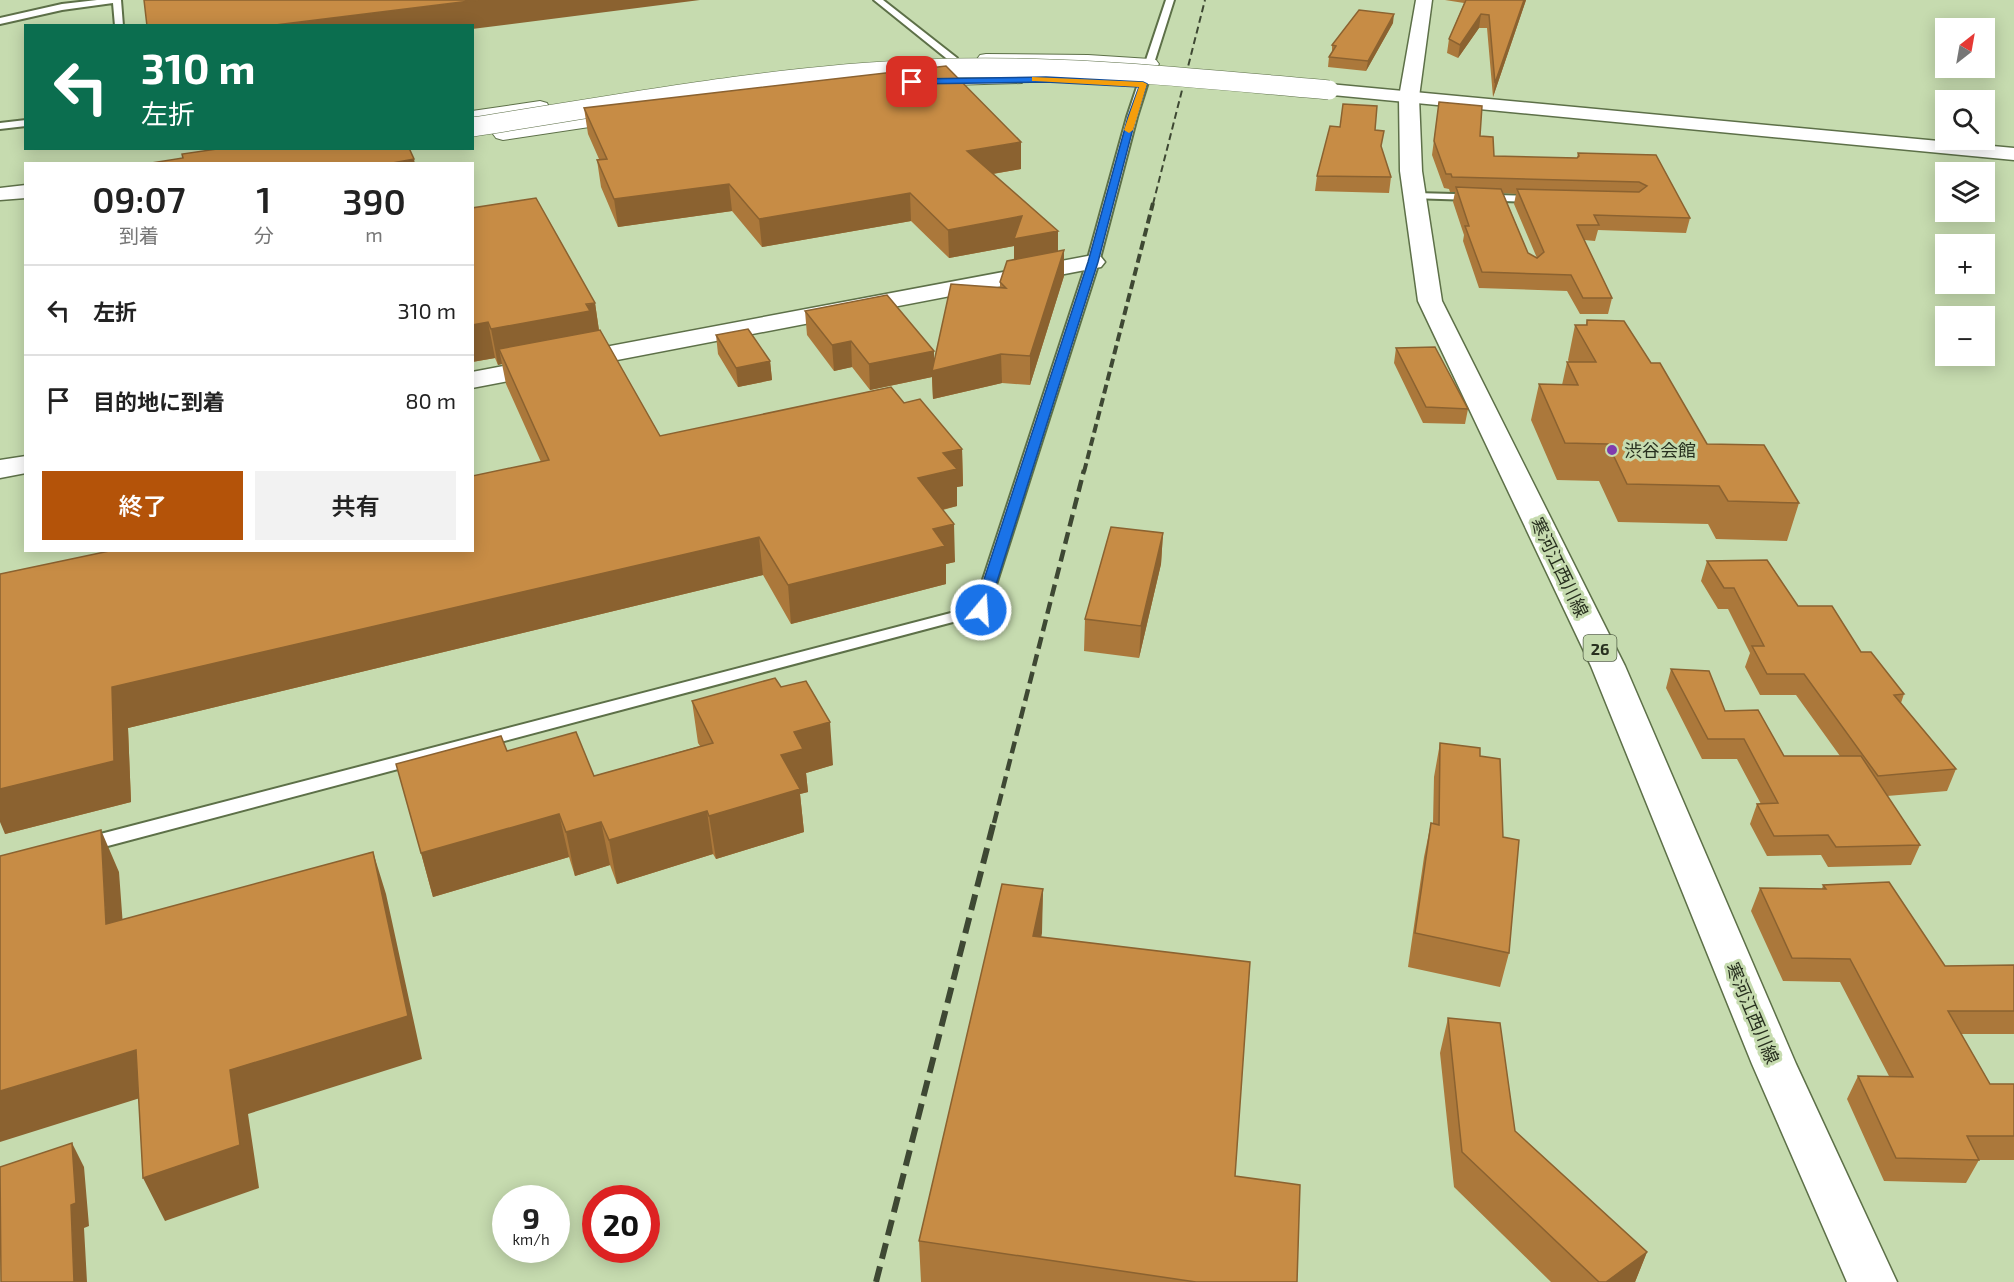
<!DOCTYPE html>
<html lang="ja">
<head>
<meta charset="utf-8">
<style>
	body { margin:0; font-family:"Exo 2","Noto Sans JP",sans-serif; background:#f2f2f2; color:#222; height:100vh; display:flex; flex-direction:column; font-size:22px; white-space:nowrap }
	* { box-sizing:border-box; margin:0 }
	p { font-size:20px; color:#767676 }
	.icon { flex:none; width:33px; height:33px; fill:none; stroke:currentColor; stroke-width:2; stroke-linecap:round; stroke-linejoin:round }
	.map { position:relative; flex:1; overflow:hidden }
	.panel { position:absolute; left:24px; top:162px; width:450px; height:390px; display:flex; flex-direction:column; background:#fff; border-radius:0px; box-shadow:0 3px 15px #0003 }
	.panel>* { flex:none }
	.hud { position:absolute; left:24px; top:24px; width:450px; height:126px; border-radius:0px; box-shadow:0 3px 15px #0003; background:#0b6e4f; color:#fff; overflow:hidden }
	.needle { width:39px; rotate:31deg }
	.buttons { position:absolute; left:1935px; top:18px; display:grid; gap:12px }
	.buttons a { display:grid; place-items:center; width:60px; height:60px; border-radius:0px; background:#fff; box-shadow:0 3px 15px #0003; font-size:30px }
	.speed { position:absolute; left:492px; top:1185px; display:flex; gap:12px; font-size:30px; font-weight:700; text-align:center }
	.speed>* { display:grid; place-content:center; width:78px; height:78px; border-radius:50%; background:#fff; box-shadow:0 3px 15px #0003; line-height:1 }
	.speed small { font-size:15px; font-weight:400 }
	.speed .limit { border:9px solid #d22; background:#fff; color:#111 }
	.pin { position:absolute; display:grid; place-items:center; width:51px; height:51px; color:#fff; margin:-26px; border-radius:12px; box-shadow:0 3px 9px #0006 }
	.me { position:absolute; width:66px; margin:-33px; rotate:18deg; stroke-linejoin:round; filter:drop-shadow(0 0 4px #0008) }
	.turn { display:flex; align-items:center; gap:21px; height:126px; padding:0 18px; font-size:27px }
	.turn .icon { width:78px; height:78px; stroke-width:2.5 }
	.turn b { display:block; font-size:42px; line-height:51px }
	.eta { display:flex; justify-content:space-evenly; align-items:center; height:102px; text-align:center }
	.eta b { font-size:36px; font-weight:600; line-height:42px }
	.action { display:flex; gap:12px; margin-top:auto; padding:12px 18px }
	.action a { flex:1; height:69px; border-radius:0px; background:#b45309; color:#fff; font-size:24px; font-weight:600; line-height:69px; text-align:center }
	.action a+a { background:#f2f2f2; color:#222 }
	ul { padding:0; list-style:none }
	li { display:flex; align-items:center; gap:18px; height:90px; padding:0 18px; border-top:2px solid #e0e0e0 }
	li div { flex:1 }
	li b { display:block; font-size:22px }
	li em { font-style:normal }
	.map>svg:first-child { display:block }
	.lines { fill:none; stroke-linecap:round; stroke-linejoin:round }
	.lane-casing { stroke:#5d7048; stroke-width:4 }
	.street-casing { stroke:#5d7048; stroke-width:2 }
	.secondary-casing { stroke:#5d7048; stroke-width:3 }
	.primary-casing { stroke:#5d7048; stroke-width:3 }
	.lane { fill:#fff; fill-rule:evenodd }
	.street { fill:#fff; fill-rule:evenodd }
	.secondary { fill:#fff; fill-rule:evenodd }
	.primary { fill:#fff; fill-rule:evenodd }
	.rail-far3 { stroke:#3e4833; stroke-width:2; stroke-dasharray:7 4; stroke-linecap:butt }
	.rail-far2 { stroke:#3e4833; stroke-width:4; stroke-dasharray:9 4.5; stroke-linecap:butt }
	.rail-far1 { stroke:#3e4833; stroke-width:4.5; stroke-dasharray:12 6; stroke-linecap:butt }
	.rail { stroke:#3e4833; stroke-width:6; stroke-dasharray:16 8; stroke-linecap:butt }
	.secondary-bridge-casing { stroke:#5d7048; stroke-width:20; stroke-linecap:butt }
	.secondary-bridge { stroke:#fff; stroke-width:19 }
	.wall { fill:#ab783b; fill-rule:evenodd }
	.shaded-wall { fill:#8b6230 }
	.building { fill:#c78c45; stroke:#8b6230; stroke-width:1.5 }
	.route { fill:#1a73e8; stroke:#114b97; stroke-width:1.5 }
	.slow { fill:#f59e0b }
	.poi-dot { fill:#803bae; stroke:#c6dbaf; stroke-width:2 }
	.labels { text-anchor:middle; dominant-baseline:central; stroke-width:6; stroke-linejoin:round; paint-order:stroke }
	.shield { fill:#c6dbaf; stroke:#57634a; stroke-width:1.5 }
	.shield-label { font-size:16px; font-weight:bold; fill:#28301f }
	.poi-label { font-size:18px; fill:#28301f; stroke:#c6dbaf; text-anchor:start }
	.street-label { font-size:18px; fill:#28301f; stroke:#c6dbaf }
</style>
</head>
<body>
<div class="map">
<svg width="2014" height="1282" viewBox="0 0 2014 1282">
	<rect width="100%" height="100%" fill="#c6dbaf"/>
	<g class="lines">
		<g class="lane-casing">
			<path id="lane" d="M97 0H121L123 26H115L113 3 62 10 0 24V18L62 4Z
				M874 0H883L957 58V62H951Z
				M1166 0H1174L1137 117 1099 262 987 613 85 852 78 850 75 845 78 840 85 838 974 607 1087 262 1127 117Z
				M26 120V126L0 129V123Z
				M1414 193 1537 196 1542 199 1537 202 1410 198 1409 196Z"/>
		</g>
		<g class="street-casing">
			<path id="street" d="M986 54 1088 55 1150 59 1156 60 1159 64 1156 68 1150 69 980 63 977 59 980 55Z
				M1016 74 1022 75 1025 79 1022 83 916 86 910 85 907 81 910 77 916 76Z
				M540 101 547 103 549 107 547 111 472 123V111Z
				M629 110 636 112 638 116 636 120 503 140 496 138 493 134 496 130 503 128Z"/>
		</g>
		<g class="secondary-casing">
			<path id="secondary" d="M1329 84 2014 148V160L1322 94 1320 90 1322 86Z
				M26 185V198L0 200V188Z
				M1093 255 1101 257 1105 262 1101 267 472 388V372Z
				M26 456V473L0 478V460Z"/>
		</g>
		<g class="primary-casing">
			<path id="primary" d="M1416 0H1432L1419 97 1422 171 1442 301 1625 666 1796 1064 1897 1282H1847L1752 1064 1591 666 1418 301 1400 171 1399 97Z"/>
		</g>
		<use href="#lane" class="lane"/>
		<use href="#street" class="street"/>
		<use href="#secondary" class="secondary"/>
		<use href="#primary" class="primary"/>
		<path class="rail-far3" d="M1153 204 1205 0"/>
		<path class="rail-far2" d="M1084 472 1153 203"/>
		<path class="rail-far1" d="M994 823 1084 470"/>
		<path class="rail" d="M876 1282 994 821"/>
		<g class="secondary-bridge-casing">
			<path id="secondary-bridge" d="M472 127C621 104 771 75 922 69 1058 63 1193 78 1329 90"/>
		</g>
		<use href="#secondary-bridge" class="secondary-bridge"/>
	</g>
	<path class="wall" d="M1445 0H1526L1493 97 1487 28H1479L1458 58 1447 53 1449 39 1464 3Z
		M1393 23 1366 71 1328 67 1329 57 1332 52V45Z
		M1439 102 1480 136 1494 156 1577 158 1578 153 1656 155 1690 218 1686 233 1598 230 1595 241 1584 240 1612 298 1608 314H1580L1567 291 1479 288 1463 241 1464 235 1453 202 1455 192H1450L1449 189 1444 188 1432 155ZM1503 193 1516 194 1514 204 1537 258 1528 253Z
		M584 108 1021 169 993 174 1058 251 1064 276 1030 385 1002 383 933 399 932 377 870 390 852 367 834 371 807 335 805 311 934 351V361L1000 288V282L1014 259V246L949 258 911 221 762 247 732 211 618 227 601 187 597 160 599 159 588 134Z
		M1375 130 1391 177 1389 193 1315 191 1317 176Z
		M472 208 595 303 599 330 660 436 904 403 962 449 963 486 957 487V506L943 510 955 562 946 564V584L791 624 763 575 128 728 131 802 5 834 0 574 541 462 506 384 502 364 498 365 495 358 472 362Z
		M1587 320 1651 363 1707 444 1799 503 1787 541 1716 539 1708 524 1618 522 1599 481 1557 480 1531 420 1539 384 1562 385 1567 362H1569L1568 360 1575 325H1586Z
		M716 335 770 361 772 380 738 387 718 354Z
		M1396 348 1468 409 1465 424 1423 423 1394 363Z
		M1163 533 1161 564 1139 658 1084 651 1085 619Z
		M1707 561 1798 606 1861 652 1904 694 1901 703 1956 769 1947 791 1887 796 1920 845 1911 865 1828 867 1821 855 1767 856 1750 824 1757 804H1761L1737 759H1702L1666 688 1671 669 1784 756H1840L1796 695H1760L1745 667 1750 653 1728 609H1718L1701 581Z
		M781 687 833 765 806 773 808 792 800 794 804 832 716 859 713 854 617 884 610 865 575 876 569 857 433 897 421 853 507 751 594 776 700 746 698 743 692 701Z
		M1440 743 1480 756 1503 837 1509 953 1500 987 1408 967 1424 857 1431 823H1433L1434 777Z
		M1823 885 1945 966 2014 965V1034H1961L1990 1084H2014V1160H1979L1966 1183 1884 1181 1847 1099 1858 1076H1889L1840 982 1783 981 1751 911 1760 888 1822 889Z
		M1043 889 1041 937 1235 1176 1297 1282H921L919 1241Z
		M1448 1018 1515 1131 1647 1252 1635 1282H1551L1454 1187 1440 1053Z"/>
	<path class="shaded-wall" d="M478 0H700L472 29V26H267Z
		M1524 0H1526L1525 3 1493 97 1495 83Z
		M1394 14 1393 23 1366 71 1368 61Z
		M1481 14 1479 28 1458 58 1460 45Z
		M1021 142V169L968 178 967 151Z
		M414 159 415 164H387Z
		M729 184 732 211 618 227 614 199Z
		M910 193 911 221 762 247 759 219Z
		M1022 216 1058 231V259L1014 268V246L949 258 948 230Z
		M1064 250V276L1030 385V356Z
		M595 303 600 338 499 349 502 364 498 365 491 329Z
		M488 322 495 358 472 362V325Z
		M851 341 852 367 834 371 832 345Z
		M934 351V370L1001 354 1002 383 933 399 932 377 870 390 869 364Z
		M770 361 772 380 738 387 736 368Z
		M962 449 963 486 957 487V506L919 515 918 478 943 453Z
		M954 524 955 562 946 564V584L791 624 788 585 933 529Z
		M1163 533 1161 564 1139 658 1141 626Z
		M759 537 763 575 128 728 131 802 5 834 0 822V789L112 687Z
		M830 722 833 765 806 773 808 792 800 794 804 832 716 859 709 816 781 755 794 732Z
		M707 811 713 854 617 884 609 840Z
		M559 814 569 857 433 897 421 853Z
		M601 822 610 865 575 876 566 832Z
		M101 830 119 872 126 967 106 924Z
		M373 852 386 894 422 1059 248 1114 259 1188 165 1221 143 1178 230 1070Z
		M1043 889 1042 933 1033 980V936Z
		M136 1050 156 1093 0 1142V1091Z
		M72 1143 84 1167 89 1226 84 1228 87 1282H74L71 1205Z
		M1647 1252 1635 1282H1606Z"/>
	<path class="building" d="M144 0H478L267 26H147Z
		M1466 0H1524L1495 83 1489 15 1481 14 1460 45 1449 39Z
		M1359 10 1394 14 1368 61 1329 57 1336 46 1332 45Z
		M946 66 1021 142 967 151 1058 231 1014 239 1022 216 948 230 910 193 759 219 729 184 614 199 597 160 607 159 584 108Z
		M1439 102 1482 106 1480 136 1493 137 1494 156 1577 158 1579 156 1578 153 1656 155 1690 218 1594 215 1599 225H1577L1612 298H1583L1571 275 1482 272 1465 226H1469L1456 187 1501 189 1528 253 1537 258 1544 252 1517 189 1639 192 1647 186 1639 182 1452 177 1451 174H1446L1434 141Z
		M1343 104 1377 106 1375 130 1384 131 1381 146 1391 177 1317 176 1330 126 1340 127Z
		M224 148H409L414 159 387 164H145L183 158 182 154Z
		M536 198 595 303 586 304 590 311 491 329 488 322 472 325V208Z
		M1064 250 1030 356 1001 354 932 371 951 284 1006 288 1000 282 1007 261Z
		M887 295 934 351 869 364 851 341 832 345 805 311Z
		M1587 320 1624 321 1651 363H1660L1707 444 1764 445 1799 503 1728 501 1719 486 1627 484 1608 444 1565 443 1539 384 1578 385 1567 362H1596L1575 325H1587Z
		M748 329 770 361 736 368 716 335Z
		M600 330 660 436 891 387 904 403 920 399 962 449 943 453 957 469 918 478 954 524 933 529 945 546 788 585 759 537 112 687 114 761 0 789V574L114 550H472V476L549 460 499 349Z
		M1435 347 1468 409 1426 407 1396 348Z
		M1111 527 1163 533 1141 626 1085 619Z
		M1767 560 1798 606H1832L1861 652H1871L1904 694 1894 695 1956 769 1878 776 1804 674H1767L1752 646H1764L1734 588H1724L1707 561Z
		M1671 669 1709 671 1725 711 1758 710 1784 756H1861L1920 845 1836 847 1828 835 1774 836 1757 804 1778 803 1744 739H1708Z
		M775 678 781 687 806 681 830 722 794 732 803 749 781 755 800 789 709 816 707 811 609 840 601 822 566 832 559 814 421 853 396 764 501 736 507 751 576 732 594 776 713 743 692 701Z
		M1440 743 1480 748V756L1500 759 1503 837 1519 840 1509 953 1415 933 1431 823 1439 825Z
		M101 830 106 924 373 852 408 1016 230 1070 240 1145 143 1178 136 1050 0 1091V856Z
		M1889 882 1945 966 2014 965V1011H1948L1990 1084H2014V1136H1967L1979 1160 1896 1158 1858 1076 1913 1077 1850 959 1792 958 1760 888 1826 889 1823 885Z
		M1002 884 1043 889 1033 936 1250 962 1235 1176 1300 1185 1297 1282H1196L919 1241Z
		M1448 1018 1500 1023 1515 1131 1647 1252 1606 1282H1599L1462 1152Z
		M72 1143 76 1203 71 1205 74 1282H1L0 1167Z"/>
	<path class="route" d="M1046 77 1143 82 1147 84 1136 117 1098 262 988 610 981 614 974 610 1088 262 1128 117 1139 87 1046 82 912 84 908 82 912 79Z"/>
	<path class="slow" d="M1032 77 1143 82 1147 84 1133 130 1129 133 1124 130 1139 87 1035 81H1032Z"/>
	<circle class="poi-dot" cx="1612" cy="450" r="6"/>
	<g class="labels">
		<rect class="shield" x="1583.5" y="635" width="33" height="26" rx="4.5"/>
		<g class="shield-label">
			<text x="1600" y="648">26</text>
		</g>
		<g class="poi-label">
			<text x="1624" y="450">渋谷会館</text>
		</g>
		<g class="street-label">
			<text transform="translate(1560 567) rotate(64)">寒河江西川線</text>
			<text transform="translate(1753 1013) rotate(67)">寒河江西川線</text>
		</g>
	</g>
</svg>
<div class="buttons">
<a><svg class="needle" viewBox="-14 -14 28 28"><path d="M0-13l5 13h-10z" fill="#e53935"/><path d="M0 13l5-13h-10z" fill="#767676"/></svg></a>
<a><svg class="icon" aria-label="search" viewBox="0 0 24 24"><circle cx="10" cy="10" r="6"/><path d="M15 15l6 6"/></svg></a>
<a><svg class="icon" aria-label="layers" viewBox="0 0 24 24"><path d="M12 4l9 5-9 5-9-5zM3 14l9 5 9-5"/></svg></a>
<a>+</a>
<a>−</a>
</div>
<div class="speed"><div>9<small>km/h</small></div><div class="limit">20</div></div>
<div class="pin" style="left:912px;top:82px;background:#d93025"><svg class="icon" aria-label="arrive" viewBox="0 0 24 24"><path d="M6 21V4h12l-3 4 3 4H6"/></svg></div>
<svg class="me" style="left:981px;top:610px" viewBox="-20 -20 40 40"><circle r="17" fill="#1a73e8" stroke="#fff" stroke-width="3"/><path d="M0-11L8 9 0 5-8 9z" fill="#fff"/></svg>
<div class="hud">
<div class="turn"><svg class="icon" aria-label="left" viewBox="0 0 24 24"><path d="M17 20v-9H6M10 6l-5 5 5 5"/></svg><div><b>310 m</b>左折</div></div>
</div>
<section class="panel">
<div class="eta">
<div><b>09:07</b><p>到着</p></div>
<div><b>1</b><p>分</p></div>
<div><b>390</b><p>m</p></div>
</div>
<ul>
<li><svg class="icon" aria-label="left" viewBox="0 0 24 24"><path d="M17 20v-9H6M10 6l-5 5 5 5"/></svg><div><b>左折</b></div><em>310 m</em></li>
<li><svg class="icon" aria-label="arrive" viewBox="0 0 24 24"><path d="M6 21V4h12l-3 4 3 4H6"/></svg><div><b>目的地に到着</b></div><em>80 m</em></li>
</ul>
<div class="action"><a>終了</a><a>共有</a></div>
</section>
</div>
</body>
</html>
